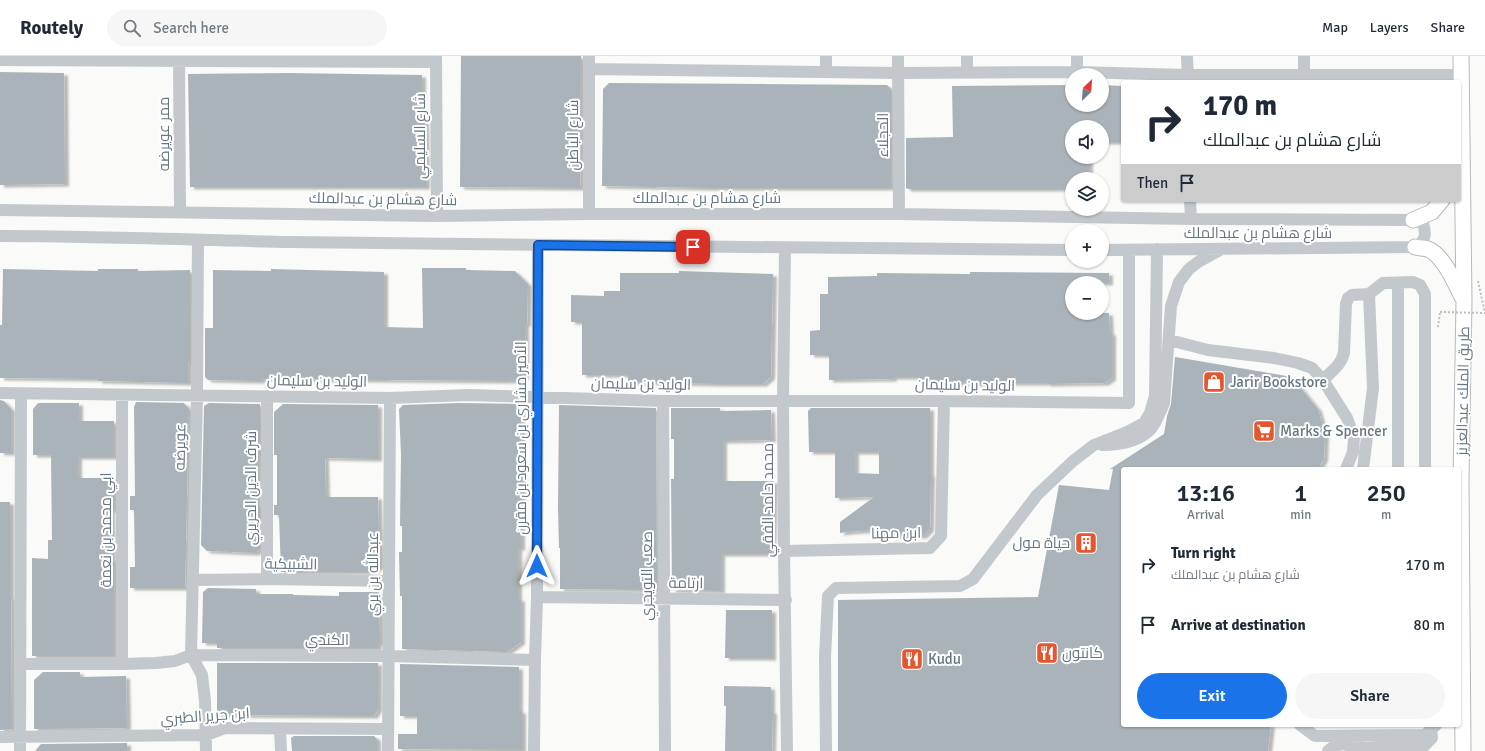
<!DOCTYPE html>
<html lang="en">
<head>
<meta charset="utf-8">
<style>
	body { margin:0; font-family:Signika,Cairo,sans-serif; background:#f6f6f7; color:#1f2937; height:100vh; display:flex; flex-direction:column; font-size:15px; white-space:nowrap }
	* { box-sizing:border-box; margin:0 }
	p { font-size:13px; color:#747a83 }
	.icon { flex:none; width:22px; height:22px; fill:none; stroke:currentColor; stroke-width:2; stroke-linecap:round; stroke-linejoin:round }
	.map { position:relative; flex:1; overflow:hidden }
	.side { position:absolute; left:1121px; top:411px; width:340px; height:260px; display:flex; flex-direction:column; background:#fff; border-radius:4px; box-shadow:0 1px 3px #0004 }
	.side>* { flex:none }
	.hud { position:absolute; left:1121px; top:24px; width:340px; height:122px; border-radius:4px; box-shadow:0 1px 3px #0004; background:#fff; color:#1f2937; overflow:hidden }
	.needle { width:26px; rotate:25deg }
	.controls { position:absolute; left:1065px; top:12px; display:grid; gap:8px }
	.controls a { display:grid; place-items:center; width:44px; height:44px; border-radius:50%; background:#fff; box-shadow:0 1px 3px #0004; font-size:20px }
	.pin { position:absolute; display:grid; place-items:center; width:34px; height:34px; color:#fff; margin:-17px; border-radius:8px; box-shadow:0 2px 6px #0006 }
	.me { position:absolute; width:44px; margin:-22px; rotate:0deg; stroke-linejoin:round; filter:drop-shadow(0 0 3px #0008) }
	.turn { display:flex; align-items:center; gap:14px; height:84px; padding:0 16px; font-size:18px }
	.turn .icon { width:52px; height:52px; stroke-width:2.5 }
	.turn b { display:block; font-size:28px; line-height:34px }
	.then { display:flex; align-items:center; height:38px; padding:0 16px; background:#0003; gap:8px; font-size:15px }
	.eta { display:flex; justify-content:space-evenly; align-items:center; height:68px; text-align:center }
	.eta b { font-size:24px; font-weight:600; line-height:28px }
	.cta { display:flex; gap:8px; margin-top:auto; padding:8px 16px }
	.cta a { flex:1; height:46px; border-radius:24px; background:#1a73e8; color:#fff; font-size:16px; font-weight:600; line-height:46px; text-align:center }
	.cta a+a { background:#f6f6f7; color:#1f2937 }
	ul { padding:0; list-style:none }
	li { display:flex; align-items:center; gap:12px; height:60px; padding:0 16px }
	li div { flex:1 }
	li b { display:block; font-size:15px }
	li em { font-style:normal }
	header { display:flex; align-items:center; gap:24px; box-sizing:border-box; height:56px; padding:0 20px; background:#fff; border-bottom:1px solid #e0e1e3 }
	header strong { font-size:19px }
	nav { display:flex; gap:22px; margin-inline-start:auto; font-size:14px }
	.search { width:280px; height:36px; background:#f6f6f7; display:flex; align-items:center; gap:10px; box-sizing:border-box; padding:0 14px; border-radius:22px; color:#747a83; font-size:15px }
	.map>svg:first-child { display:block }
	.building { fill:#aab3b9; fill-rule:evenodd; filter:url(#shadow) }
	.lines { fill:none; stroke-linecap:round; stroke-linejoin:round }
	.major-casing { stroke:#b5babe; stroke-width:17 }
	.path { stroke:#bbbfc2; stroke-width:2; stroke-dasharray:2 2; stroke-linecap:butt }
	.minor { stroke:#c3c8cc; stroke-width:12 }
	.major { stroke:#fff; stroke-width:15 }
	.path-bridge { stroke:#bbbfc2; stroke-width:2; stroke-dasharray:2 2; stroke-linecap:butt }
	.route-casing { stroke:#114b97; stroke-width:10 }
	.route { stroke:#1a73e8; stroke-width:7 }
	.labels { text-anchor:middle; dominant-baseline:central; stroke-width:4; stroke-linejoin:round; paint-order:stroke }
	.street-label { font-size:15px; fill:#657683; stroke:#fff }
	.poi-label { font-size:15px; fill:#657683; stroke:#fff; text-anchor:start }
</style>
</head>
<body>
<header>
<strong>Routely</strong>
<div class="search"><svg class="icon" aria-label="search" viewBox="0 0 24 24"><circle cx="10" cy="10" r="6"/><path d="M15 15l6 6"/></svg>Search here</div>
<nav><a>Map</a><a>Layers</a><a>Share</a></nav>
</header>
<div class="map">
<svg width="1485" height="695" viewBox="0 0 1485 695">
	<defs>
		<filter id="shadow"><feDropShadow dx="4" dy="2.5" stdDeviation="1" flood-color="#0004"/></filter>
	</defs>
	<rect width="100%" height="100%" fill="#fafaf8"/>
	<path class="building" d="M461 0H581L580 132 460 131Z
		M0 16 64 17 65 128 0 129Z
		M288 17 422 19V65H425L426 131H190L188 18Z
		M609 27 887 29 891 33V132H708L602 130 603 33Z
		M1072 29V49H1102V29L1123 30V86H1102V71H1072V101H1089V123H1072V133H908L906 132V82L953 81 952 30Z
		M422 212H466V214L515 215 528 228 527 268H525V320L519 325 261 323V325L208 324 205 321V272H213V214L271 215V213L384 216V271L423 272Z
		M3 213 98 215V213H138V215L190 214V309L188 307V327L98 325V323L0 322V269H2Z
		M679 215 773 218 771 321 763 328H718L628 326V319H582V266H571V239L604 240V235H620V217H679Z
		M970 216 1109 217V227H1072V257H1109L1110 277H1112V322L1105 327 1047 328 1046 327H990V328L920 327V321H893V323L829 324V299H810V275L820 274V238H828V221L877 220V217L970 218Z
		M1175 301 1292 321 1318 353 1325 378 1324 403 1318 413H1123V669H1271L1268 695H838V544L1038 541 1059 429 1109 434 1113 413H1110L1164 378 1167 360 1171 348Z
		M0 344 4 345 11 353V397H0Z
		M136 346 184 347 189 353 185 532H130V511H135L134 454H130V440H135L134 351Z
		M38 347H79V365H114V401H78V422H114V454H111L112 504H114V600H32V502L48 503V484H52L51 399H33V353Z
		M209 347 260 348V399H258L257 449H260V493L255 497 207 495 201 489 204 350Z
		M459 347 521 348 522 449H521V492H518V543H521V586L507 596 402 593V540H400L399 496H402V470H400L401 399 399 353 403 349Z
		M283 348 378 349V403L325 402 326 441H378L380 510 372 516H281L279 459H274V449H277V399H274V356Z
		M559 349 656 352 657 534 560 533V492H559L558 452Z
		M671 352H720V355L771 354 772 384 723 385V423H725V425H774L772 498H721V535L672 534 671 423H674V383H671Z
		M811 352H930V418H931L930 473 923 480H875V474L847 476 840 477V466L874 441 835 442V396H809L808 355ZM855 396H879V418L855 417Z
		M0 446H10V541H11L12 673 0 674Z
		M208 532 256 533V538H293V539L339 540V536H379L380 587H378V592H217V587H202L203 536Z
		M726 554H772V602H725Z
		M217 607H378V653L374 660 217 659Z
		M400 608 519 611V655H522V694L398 693V678H417V660H400Z
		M43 616H80V621L126 620 127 672 34 673V624Z
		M724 630 771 631V655H773L772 695H725L726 650H724Z
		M294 680H374L377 683V695H292L291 682Z
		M127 687V695H35L41 688Z"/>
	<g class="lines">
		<g class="major-casing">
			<path id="major" d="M1461 0 1464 245 1461 425 1463 695
				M1413 164 1432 156 1442 144
				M1415 191C1419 192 1424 192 1428 193 1443 199 1455 227 1462 241"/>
		</g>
		<path class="path" d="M1478 225 1485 257
			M1438 271 1440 256"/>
		<path class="minor" d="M179 0 180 156
			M436 0 437 160
			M898 0 899 158
			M1077 0V16
			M1187 0 1188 26
			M1304 0V18
			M0 4 436 6
			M589 13 898 17 1077 16 1187 19H1461
			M826 16V0
			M967 16V0
			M1190 144 1191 163
			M0 154 437 160 589 158H899L1191 163 1413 164 1423 168C1427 179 1425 186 1415 191L1102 194
			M589 158V0
			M0 180C97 180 194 184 291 186 551 189 812 192 1072 194
			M198 184 197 339 191 599 202 619 205 645 206 695
			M785 192 783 345 784 495 787 695
			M1398 227V413
			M1169 284 1208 294 1274 302 1298 307 1312 312 1323 324 1347 362 1354 381 1353 396 1346 413
			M1323 324C1332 315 1341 309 1344 297L1346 248 1348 242 1352 239 1369 238 1383 227 1413 226 1420 229 1425 238V413
			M0 337 390 342 468 339 663 345H944L1129 347V194
			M663 345 665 695
			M1102 389C1118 389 1139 386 1151 373 1157 365 1160 356 1164 347L1171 250 1179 226 1189 213 1198 206 1220 194
			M1363 413 1373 332 1369 238
			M784 495 930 492 941 480 944 345
			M267 523V340
			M193 524 267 523 389 525
			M537 541 786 544
			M20 608H122L156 607 175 605 191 599 388 600 535 604
			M122 608V339
			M1300 669 1315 680 1425 679 1436 669
			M280 673 281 695
			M0 681 206 679 225 672 388 673
			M20 695 21 338
			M388 695 390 342
			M534 695 535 604 537 541 538 189
			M826 695 825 601 828 540 836 532 960 530 973 523 1037 439 1073 405 1094 389 1127 376 1144 367 1150 357 1155 340 1157 193
			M1328 695 1333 691 1342 688 1365 692 1424 690 1432 682 1431 673"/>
		<use href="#major" class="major"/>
		<path class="path-bridge" d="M1440 256 1485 257"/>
	</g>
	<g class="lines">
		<g class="route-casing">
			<path id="route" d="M537 510 538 189 693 191"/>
		</g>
		<use href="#route" class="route"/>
	</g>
	<defs>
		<g id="shop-square" transform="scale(1.15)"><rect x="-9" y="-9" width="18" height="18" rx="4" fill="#e4572e" stroke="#fff"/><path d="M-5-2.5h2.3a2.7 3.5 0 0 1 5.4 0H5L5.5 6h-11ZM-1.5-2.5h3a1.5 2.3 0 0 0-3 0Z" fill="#fff"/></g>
		<g id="supermarket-square" transform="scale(1.15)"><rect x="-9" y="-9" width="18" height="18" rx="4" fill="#e4572e" stroke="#fff"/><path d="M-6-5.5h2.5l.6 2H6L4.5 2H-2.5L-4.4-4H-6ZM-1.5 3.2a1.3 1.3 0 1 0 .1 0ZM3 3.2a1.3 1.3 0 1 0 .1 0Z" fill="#fff"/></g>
		<g id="building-square" transform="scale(1.15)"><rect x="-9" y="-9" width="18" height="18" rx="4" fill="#e4572e" stroke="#fff"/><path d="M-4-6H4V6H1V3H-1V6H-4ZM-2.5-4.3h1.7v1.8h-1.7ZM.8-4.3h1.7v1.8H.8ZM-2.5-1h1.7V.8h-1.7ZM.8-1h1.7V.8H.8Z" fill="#fff"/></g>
		<g id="restaurant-square" transform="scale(1.15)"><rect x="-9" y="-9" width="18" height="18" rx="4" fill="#e4572e" stroke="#fff"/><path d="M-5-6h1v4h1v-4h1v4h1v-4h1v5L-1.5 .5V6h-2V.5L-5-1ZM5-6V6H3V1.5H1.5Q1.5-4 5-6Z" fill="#fff"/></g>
	</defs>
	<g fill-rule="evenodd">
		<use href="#shop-square" x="1214" y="326"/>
		<use href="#supermarket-square" x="1264" y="375"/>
		<use href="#building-square" x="1086" y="487"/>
		<use href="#restaurant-square" x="1047" y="597"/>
		<use href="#restaurant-square" x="912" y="603"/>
	</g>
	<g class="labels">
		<g class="street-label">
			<text transform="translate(164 78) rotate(-90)">ممر عويرضه</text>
			<text transform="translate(573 79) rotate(-90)">شارع الباطن</text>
			<text transform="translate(883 79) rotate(-90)">الحجلاء</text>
			<text transform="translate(420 80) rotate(-90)">شارع السليمي</text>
			<text x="707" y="142">شارع هشام بن عبدالملك</text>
			<text transform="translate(383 143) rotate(1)">شارع هشام بن عبدالملك</text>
			<text x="1258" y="177">شارع هشام بن عبدالملك</text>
			<text transform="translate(317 325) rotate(1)">الوليد بن سليمان</text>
			<text transform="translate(641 328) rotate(1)">الوليد بن سليمان</text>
			<text transform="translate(965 329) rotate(1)">الوليد بن سليمان</text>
			<text transform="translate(1463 335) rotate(-89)">طريق الملك عبدالعزيز</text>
			<text transform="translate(521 382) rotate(-90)">الأمير مشاري بن سعود بن مقرن</text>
			<text transform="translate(180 391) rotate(-89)">عويرضه</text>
			<text transform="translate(251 432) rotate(-90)">شرف الدين الحريري</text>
			<text transform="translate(768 444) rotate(-90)">محمد حامد الفقي</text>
			<text transform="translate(106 474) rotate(-90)">ابي محمد بن نعمة</text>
			<text transform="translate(896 477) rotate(-1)">ابن مهنا</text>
			<text transform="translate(291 508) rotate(1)">الشبيكية</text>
			<text transform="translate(373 518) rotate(-90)">عبدالله بن بري</text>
			<text transform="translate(647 520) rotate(-90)">صعب التويجري</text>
			<text transform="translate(686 527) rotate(1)">ارتامة</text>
			<text x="327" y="584">الكندي</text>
			<text transform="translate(205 660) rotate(-4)">ابن جرير الطبري</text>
		</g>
		<g class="poi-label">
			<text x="1230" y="326">Jarir Bookstore</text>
			<text x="1280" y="375">Marks &amp; Spencer</text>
			<text x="1070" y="487" text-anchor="end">حياة مول</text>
			<text x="1062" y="597">كانتون</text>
			<text x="928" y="603">Kudu</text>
		</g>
	</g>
</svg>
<div class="controls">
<a><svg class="needle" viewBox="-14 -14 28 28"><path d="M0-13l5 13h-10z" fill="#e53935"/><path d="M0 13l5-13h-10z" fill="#747a83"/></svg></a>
<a><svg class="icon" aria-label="sound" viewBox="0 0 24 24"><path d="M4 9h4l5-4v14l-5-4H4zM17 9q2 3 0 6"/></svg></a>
<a><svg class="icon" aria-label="layers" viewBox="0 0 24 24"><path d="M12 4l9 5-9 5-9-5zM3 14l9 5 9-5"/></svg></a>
<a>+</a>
<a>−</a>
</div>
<div class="pin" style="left:693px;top:191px;background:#d93025"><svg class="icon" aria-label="arrive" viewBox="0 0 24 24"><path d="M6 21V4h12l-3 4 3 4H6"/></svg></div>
<svg class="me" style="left:537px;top:510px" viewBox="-20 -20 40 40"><path d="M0-17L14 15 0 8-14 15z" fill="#1a73e8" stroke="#fff" stroke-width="4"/></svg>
<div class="hud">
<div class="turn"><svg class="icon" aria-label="right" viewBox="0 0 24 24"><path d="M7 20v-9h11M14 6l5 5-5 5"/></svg><div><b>170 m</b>شارع هشام بن عبدالملك</div></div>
<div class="then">Then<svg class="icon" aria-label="arrive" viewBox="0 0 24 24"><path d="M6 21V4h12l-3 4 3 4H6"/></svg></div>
</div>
<section class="side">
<div class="eta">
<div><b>13:16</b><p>Arrival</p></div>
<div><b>1</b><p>min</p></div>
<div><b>250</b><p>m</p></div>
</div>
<ul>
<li><svg class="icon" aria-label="right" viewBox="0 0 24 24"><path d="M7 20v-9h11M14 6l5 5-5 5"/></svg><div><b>Turn right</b><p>شارع هشام بن عبدالملك</p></div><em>170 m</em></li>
<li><svg class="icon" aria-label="arrive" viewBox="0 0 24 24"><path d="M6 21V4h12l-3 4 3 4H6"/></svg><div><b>Arrive at destination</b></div><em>80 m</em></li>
</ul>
<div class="cta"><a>Exit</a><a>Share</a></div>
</section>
</div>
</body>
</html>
